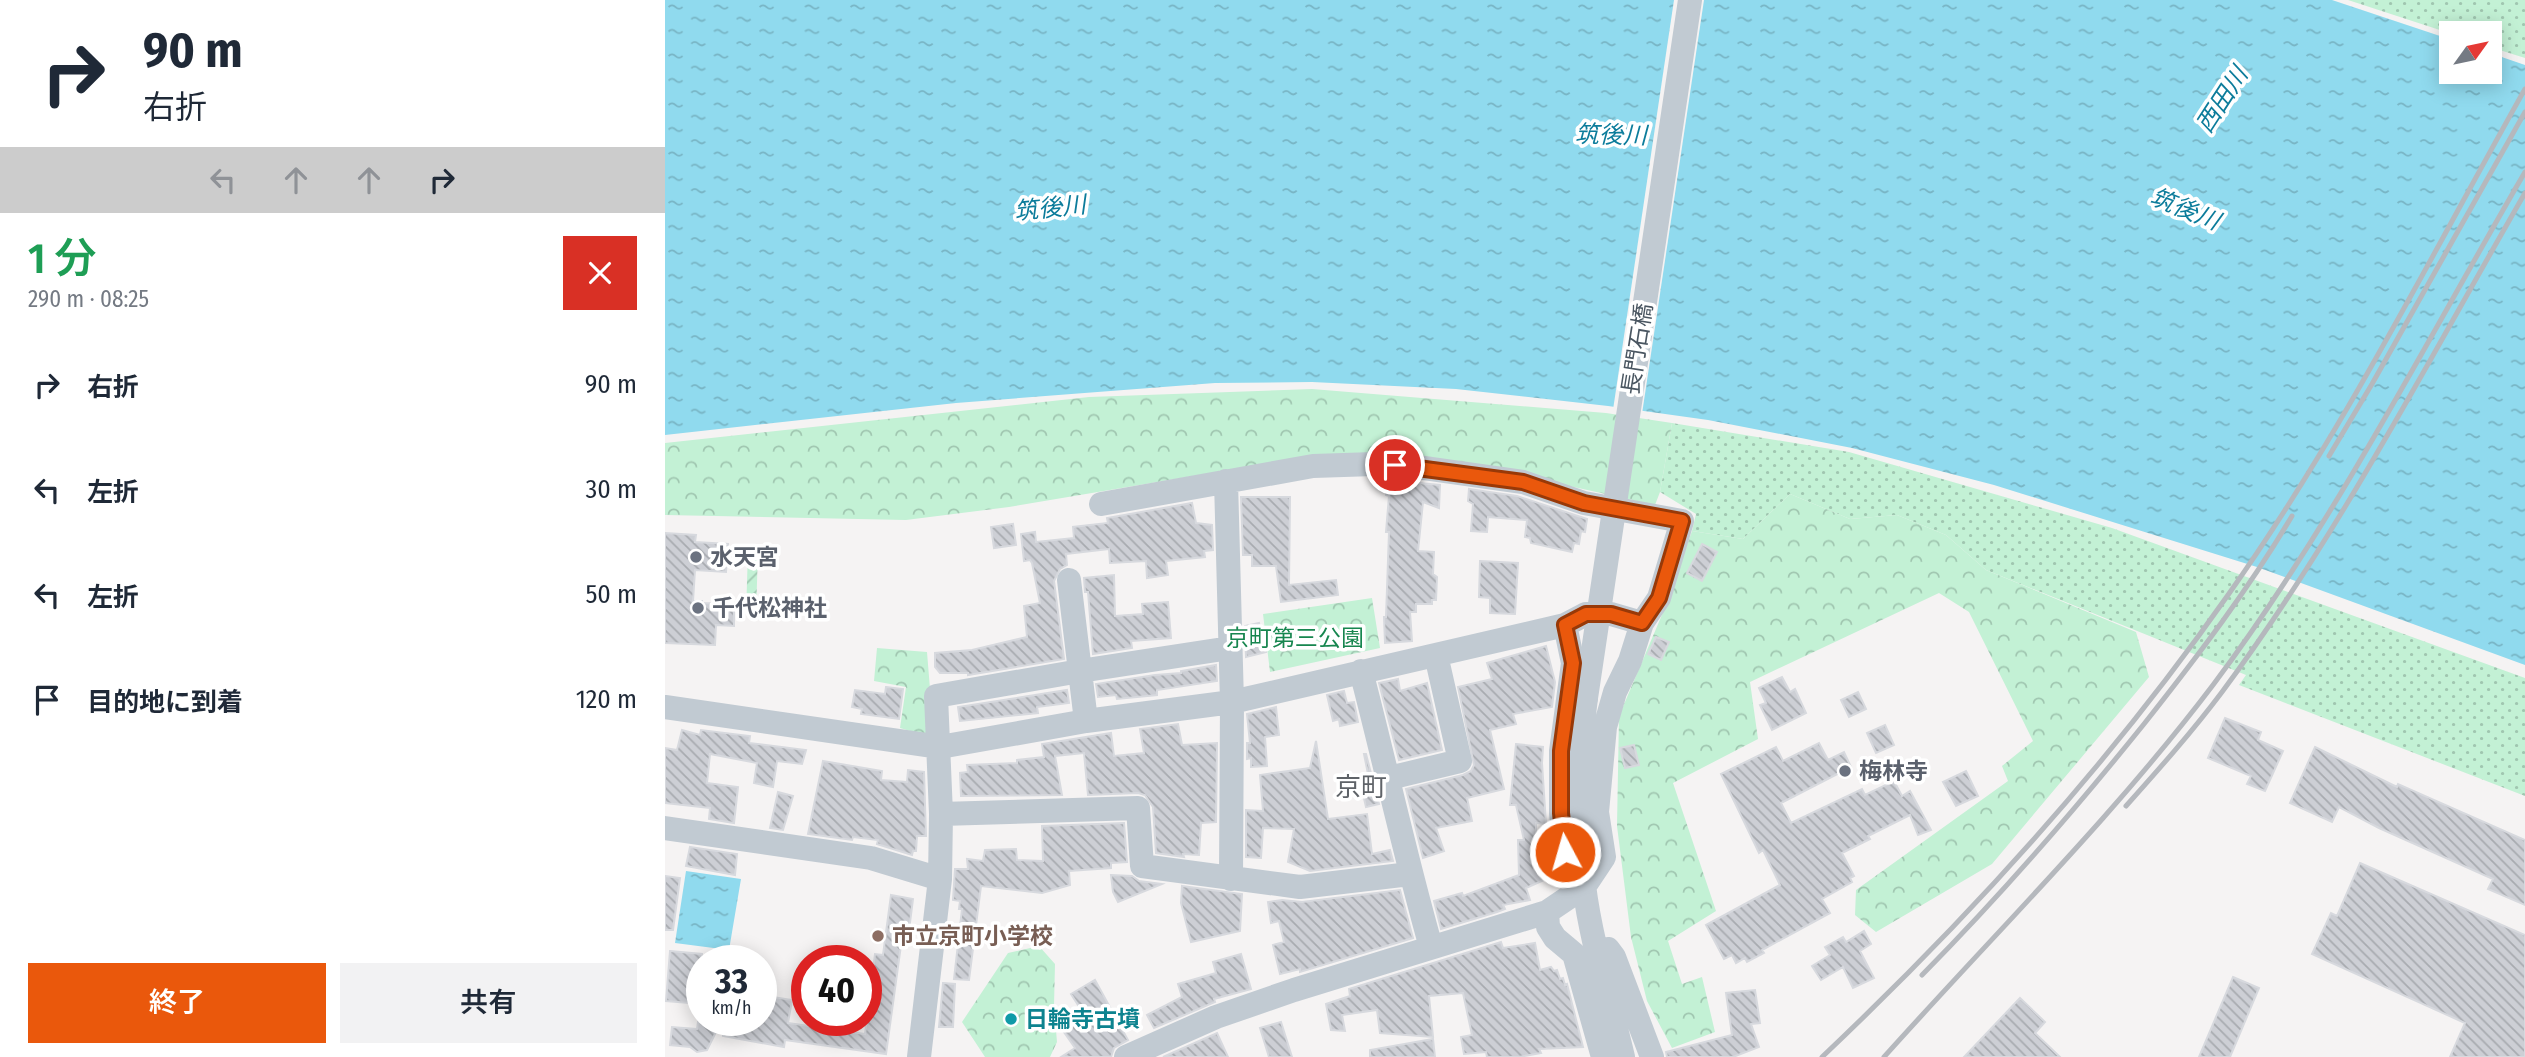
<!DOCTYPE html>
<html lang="ja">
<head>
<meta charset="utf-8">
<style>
	body { margin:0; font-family:"Fira Sans Condensed","Noto Sans JP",sans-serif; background:#f2f2f3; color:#1f2937; height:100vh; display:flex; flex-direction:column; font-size:26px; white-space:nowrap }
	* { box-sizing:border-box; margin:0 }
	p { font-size:23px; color:#747a83 }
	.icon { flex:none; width:38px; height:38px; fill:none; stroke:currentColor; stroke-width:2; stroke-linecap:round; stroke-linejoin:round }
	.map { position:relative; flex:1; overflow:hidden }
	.side { display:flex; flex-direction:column; background:#fff; width:665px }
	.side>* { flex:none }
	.banner { background:#fff; color:#1f2937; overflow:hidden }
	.needle { width:46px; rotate:57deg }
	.tools { position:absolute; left:1774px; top:21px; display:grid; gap:14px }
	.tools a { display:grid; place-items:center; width:63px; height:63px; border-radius:0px; background:#fff; box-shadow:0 4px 18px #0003; font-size:35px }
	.speed { position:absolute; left:21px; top:945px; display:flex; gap:14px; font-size:35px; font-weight:700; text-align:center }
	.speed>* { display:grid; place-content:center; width:91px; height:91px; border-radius:50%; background:#fff; box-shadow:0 4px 18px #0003; line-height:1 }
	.speed small { font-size:18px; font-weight:400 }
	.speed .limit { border:10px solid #d22; background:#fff; color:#111 }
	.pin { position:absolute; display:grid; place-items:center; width:60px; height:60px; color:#fff; margin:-30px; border:4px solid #fff; border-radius:50%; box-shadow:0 2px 7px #0007 }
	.me { position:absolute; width:77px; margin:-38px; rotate:354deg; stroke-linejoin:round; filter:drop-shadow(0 0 5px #0008) }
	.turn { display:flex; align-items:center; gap:24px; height:147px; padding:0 28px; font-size:32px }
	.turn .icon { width:91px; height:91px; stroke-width:2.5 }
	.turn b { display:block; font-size:49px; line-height:60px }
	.lanes { display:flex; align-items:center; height:66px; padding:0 28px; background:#0003; justify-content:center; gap:35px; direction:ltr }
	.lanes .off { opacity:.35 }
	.round { display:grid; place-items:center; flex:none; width:74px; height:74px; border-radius:0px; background:#f2f2f3 }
	.overview { display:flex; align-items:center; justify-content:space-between; height:119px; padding:0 28px }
	h1 { font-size:42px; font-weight:600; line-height:52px; color:#1e9e55 }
	.primary-button { display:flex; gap:14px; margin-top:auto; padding:14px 28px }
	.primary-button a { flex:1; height:80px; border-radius:0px; background:#ea580c; color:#fff; font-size:28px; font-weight:600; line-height:80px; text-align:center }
	.primary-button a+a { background:#f2f2f3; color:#1f2937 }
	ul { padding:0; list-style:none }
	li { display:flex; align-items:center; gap:21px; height:105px; padding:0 28px }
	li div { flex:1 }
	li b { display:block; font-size:26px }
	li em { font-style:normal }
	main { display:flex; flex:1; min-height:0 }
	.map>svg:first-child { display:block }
	.grass { fill:url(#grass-dots) }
	.forest { fill:url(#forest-crowns) }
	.garden { fill:url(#garden-furrows) }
	.water { fill:url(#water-ripples) }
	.pier { fill:#f5f3f3 }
	.building { fill:url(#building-back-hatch); stroke:#d7d9de; stroke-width:2 }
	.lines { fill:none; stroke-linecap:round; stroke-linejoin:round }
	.minor { stroke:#c1cad2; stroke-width:24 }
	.rail { stroke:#b5b8bd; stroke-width:5 }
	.minor-bridge { stroke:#c1cad2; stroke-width:24 }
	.route-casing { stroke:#983908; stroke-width:18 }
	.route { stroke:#ea580c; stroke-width:12 }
	.worship-dot { fill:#6b7280; stroke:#fff; stroke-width:2.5 }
	.education-dot { fill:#8d6e63; stroke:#fff; stroke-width:2.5 }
	.culture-dot { fill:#0f9aa8; stroke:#fff; stroke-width:2.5 }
	.labels { text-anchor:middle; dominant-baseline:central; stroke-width:7; stroke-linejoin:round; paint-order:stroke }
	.street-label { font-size:23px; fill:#4a5661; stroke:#fff }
	.worship-label { font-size:23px; font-weight:bold; fill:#5b616d; stroke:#fff; text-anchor:start }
	.park-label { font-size:23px; fill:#17864f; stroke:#fff }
	.education-label { font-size:23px; font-weight:bold; fill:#785e54; stroke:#fff; text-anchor:start }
	.culture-label { font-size:23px; font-weight:bold; fill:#0d838f; stroke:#fff; text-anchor:start }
	.water-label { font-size:24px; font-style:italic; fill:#0c7c9b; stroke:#fff }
	.quarter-label { font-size:26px; fill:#5f6368; stroke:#fff }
</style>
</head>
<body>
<main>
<section class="side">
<div class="banner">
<div class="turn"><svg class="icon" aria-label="right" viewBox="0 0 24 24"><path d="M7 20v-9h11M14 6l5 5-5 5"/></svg><div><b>90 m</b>右折</div></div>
<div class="lanes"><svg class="icon off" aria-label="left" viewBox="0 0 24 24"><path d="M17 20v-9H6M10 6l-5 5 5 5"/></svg><svg class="icon off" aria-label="ahead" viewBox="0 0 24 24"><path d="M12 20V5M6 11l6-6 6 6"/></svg><svg class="icon off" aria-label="ahead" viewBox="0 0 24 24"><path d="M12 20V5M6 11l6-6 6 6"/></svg><svg class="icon" aria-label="right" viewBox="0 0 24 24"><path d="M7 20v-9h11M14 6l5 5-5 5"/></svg></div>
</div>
<div class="overview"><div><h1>1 分</h1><p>290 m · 08:25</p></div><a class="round" style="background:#d93025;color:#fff"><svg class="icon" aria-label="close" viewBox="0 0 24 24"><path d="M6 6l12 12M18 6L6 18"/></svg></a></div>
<ul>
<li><svg class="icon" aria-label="right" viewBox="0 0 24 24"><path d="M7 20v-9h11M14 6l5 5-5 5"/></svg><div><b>右折</b></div><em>90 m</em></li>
<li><svg class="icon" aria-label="left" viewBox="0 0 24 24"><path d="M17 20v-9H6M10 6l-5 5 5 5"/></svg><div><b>左折</b></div><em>30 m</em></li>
<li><svg class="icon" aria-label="left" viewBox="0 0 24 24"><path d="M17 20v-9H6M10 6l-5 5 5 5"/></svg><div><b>左折</b></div><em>50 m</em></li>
<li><svg class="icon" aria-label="arrive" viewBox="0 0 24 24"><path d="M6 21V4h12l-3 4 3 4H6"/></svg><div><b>目的地に到着</b></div><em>120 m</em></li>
</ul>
<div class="primary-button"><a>終了</a><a>共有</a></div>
</section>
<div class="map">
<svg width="1860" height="1057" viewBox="0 0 1860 1057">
	<defs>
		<pattern id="grass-dots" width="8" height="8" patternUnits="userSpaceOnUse" patternTransform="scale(1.75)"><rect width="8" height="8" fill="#c3f1d5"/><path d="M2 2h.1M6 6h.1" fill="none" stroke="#a0c6b0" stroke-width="1.8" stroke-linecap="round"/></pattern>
		<pattern id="forest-crowns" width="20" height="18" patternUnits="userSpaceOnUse" patternTransform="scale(1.75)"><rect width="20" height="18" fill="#c3f1d5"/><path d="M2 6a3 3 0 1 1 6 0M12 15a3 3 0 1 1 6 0" fill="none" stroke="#a0c6b0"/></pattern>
		<pattern id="garden-furrows" width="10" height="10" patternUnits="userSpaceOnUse" patternTransform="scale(1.75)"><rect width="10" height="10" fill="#c3f1d5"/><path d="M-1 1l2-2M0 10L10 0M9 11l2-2" fill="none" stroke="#a0c6b0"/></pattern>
		<pattern id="water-ripples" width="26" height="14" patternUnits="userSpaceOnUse" patternTransform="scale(1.75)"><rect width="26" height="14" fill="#90daee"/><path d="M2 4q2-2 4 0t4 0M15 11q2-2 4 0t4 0" fill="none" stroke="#78b4c4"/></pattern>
		<pattern id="building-back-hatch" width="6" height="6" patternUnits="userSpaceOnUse" patternTransform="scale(1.75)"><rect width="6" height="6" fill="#cdcfd5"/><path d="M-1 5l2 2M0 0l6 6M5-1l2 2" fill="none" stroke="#a8abb0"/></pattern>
	</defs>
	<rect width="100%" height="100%" fill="#f5f3f3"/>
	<path class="grass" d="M1683 0H1860V58L1825 47V33L1787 34Z
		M1007 423 1184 452 1447 528 1860 678V796L1574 685 1581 675 1321 570 1281 535 1232 515 1185 519 1125 494 1078 539 1027 531 1031 514 995 492Z"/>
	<path class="forest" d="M647 389 941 413 1007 423 995 492 990 505 859 476 653 455 344 507 241 520 0 515V443L424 397Z
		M1125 494 1185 519 1232 515 1281 535 1321 570 1471 632 1484 677 1327 864 1211 932 1190 915 1191 890 1343 781 1337 766 1368 741 1304 612 1274 593 1085 682 1093 739 1008 783 1051 911 1003 941 1017 984 1037 977 1050 1032 1007 1048 982 1001 966 937 952 826 954 716 999 610 1027 531 1078 539Z
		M707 598 715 648 605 672 598 614Z
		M212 648 262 652 269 738 235 728 241 687 209 681Z
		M374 946 390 964 389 1006 392 1042 385 1057H320L297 1022 343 953Z"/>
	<path class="garden" d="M83 550 93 551 91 614H81Z"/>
	<path class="water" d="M0 0H1667L1787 40V72H1825V53L1860 65V665L1592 567 1329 485 1187 448 1043 420 943 406 791 389 647 382 550 383 291 403 0 435Z
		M21 871 76 879 64 950 10 943Z"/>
	<path class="pier" d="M1009 0H1039L977 414 948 410Z"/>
	<path class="building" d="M721 480 775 485 774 508 758 502 753 551 769 552 768 574 772 577 771 600H767V604H751V612H745L747 641 720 643 719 617H721L724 532H721L724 496 721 495Z
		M804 489 852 496 922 519 920 532 916 531 914 544 909 543 907 552 866 543 865 538 860 537 862 520 823 517 822 532 806 531 808 504 803 501Z
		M576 497H625L624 585 671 580 673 595 616 602 611 566H587V555H578Z
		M527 503 531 523 547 525 548 550 539 551 540 557 501 561 503 575 482 578 481 561 445 563 444 549 401 554 402 565 395 569 389 581 399 659 303 675V673H275L270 667V653L307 650 362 637 359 606 375 603 367 563 365 560 359 561 356 534 370 532 371 542 409 538 408 527 443 523 442 518Z
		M348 524 351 545 329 548 326 527Z
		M0 533 31 535 30 542 63 544 61 572 30 570 28 601H37V603L69 604V626L51 625 50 645 0 643Z
		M1037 544 1052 552 1037 581 1022 573Z
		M815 561 853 563 850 614 825 613V598L814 597Z
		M449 575 450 616 478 614 477 604 503 602 506 638 466 641 467 648 428 654 423 592H420L419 578Z
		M594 623 601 652 581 657 580 626Z
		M991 637 1004 642 996 660 983 654Z
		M881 646 890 682 887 707 848 714 851 724 825 730 839 789 802 798 807 821 771 828 779 851 758 858 741 789 798 775 806 771 809 765 793 687 827 679 822 663Z
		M551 665 552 681 492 690V695L452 699 451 695 433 697 431 684 490 675 516 673V671Z
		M1117 677 1125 692 1130 689 1141 713 1107 730 1095 705 1101 703 1094 688Z
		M733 679 735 691 762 683 777 750 734 760 714 683Z
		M221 687 238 689 234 719 196 714 197 709 187 707 190 690 220 694Z
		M402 690 404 703 372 707 373 713 295 721 293 707Z
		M679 691 682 703 689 702 693 722 675 726 674 719 668 721 662 695Z
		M1193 692 1201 709 1184 717 1176 700Z
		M611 707 614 735 600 737 602 766 586 767V758L582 759V743H585L582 714Z
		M1560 718 1596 732 1593 740 1618 751 1600 791 1582 784 1586 776 1543 758Z
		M513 724 517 745 552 743 551 822 536 823 534 855 518 854 519 857 491 853 488 807 480 795 473 793 423 795 419 753 390 756 397 795 296 796 295 773 303 772 302 765 352 763V760L379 757 377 744 446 733 449 756 479 753 475 729Z
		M1220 725 1229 745 1211 753 1202 733Z
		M17 730 35 735 36 730 85 736 84 743 141 750 137 764 112 761 108 787 89 783 92 763 45 754 42 783 73 787 69 823 44 819 45 808 0 803V748L12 750Z
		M651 741 663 819 702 814 707 854 725 850 728 861 645 871 623 862 629 829 598 828 596 858 581 857V810L598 811 595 775 645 768Z
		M1154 743 1163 760 1179 752 1186 767 1116 803 1126 823 1197 789 1200 795 1229 781 1237 796 1245 791 1266 830 1253 835 1245 815 1203 836 1205 839 1177 853 1189 876 1185 878 1187 882 1157 899 1165 913 1097 950 1099 953 1082 962 1080 958 1071 963 1067 955 1059 959 1041 925 1115 885 1098 850 1094 853 1056 774 1111 747 1118 761Z
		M851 744 878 747 877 763 881 824 871 823V863L879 880 861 888 865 900 838 905 840 909 832 912 776 929 769 901 797 893 798 896 854 875 853 840H859L851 805H845Z
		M969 745 974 765 960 768 955 748Z
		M1650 747 1732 787 1733 784 1860 840V905L1823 889 1828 879 1714 828 1674 807 1667 822 1625 803Z
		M699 754H701L714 804 701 807 695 781 704 779Z
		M158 761 217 771 216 780 242 782 243 770 259 772 261 836H252L251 851H248L247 855 212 844 213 840 188 837 187 840 143 834Z
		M1301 771 1313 796 1291 806 1278 782Z
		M113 792 128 796 118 830 105 828Z
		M459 823 462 862 446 863V868L404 871 405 885 377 893 316 886 304 980 289 979 297 909H294L295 901 288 900 290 869H303L302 859 318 861 320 850 351 849 352 860 378 861 377 826Z
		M25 847 72 854 70 875 21 866Z
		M1695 863 1860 935V1057H1785L1800 1023 1647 954 1666 913 1672 916Z
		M446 875 467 876 474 881 497 884 453 902 448 892Z
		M0 876 15 878 8 930H0Z
		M517 886 577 894 575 931 526 942 516 903Z
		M735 890 748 938 635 972V969L615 974 608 945 619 942 614 921 606 923 603 902 617 900 637 902Z
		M226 895 248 899 242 946 236 945 221 1054 120 1040 119 1047 58 1036 60 1020H96V995L127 1000 123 1023 200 1034 210 954 218 955Z
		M1199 931 1206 944 1195 951 1209 978 1188 988 1178 967 1156 980 1147 966 1165 955 1160 947 1178 937 1181 942Z
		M836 942 838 948 870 943 875 970 886 967 889 971 892 970 895 979 898 978 900 985 902 984 918 1047 874 1049 876 1053 854 1057H822L821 1052 799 1054 796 1037 807 1035 798 993 764 996 768 1037 715 1033 712 1010 677 1015 680 1031 666 1030 661 1004 685 996 684 989Z
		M5 951 37 954 36 1004 1 1001Z
		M576 954 586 989 549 999 550 1002 489 1028 482 1015 517 997 513 984 551 973 548 962Z
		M1568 977 1594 988 1565 1057H1534Z
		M430 980 463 1040 449 1048 446 1057H396L410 1048 396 1028 420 1016 406 994Z
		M278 983 290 984 288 1027H274Z
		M1090 990 1095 1023 1086 1024 1094 1047 1068 1057H1002L1001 1052 1067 1035 1061 993Z
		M1355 998 1380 1022 1370 1033 1395 1057H1299Z
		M33 1022 54 1026 42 1050 32 1052 25 1047 5 1045 7 1027 32 1029Z
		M616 1022 627 1057H604L595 1028Z
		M552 1033 563 1057H498Z
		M768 1039 770 1057H705V1050Z"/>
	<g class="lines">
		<path class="minor" d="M561 481 567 702 566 879
			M404 580 421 721
			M900 625 908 663 896 751V813L900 851 907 865
			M696 671C720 763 740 856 766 947
			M921 698C912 759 912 823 919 885 926 942 945 1001 958 1057
			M0 707 275 747 421 721 567 702 900 625 921 614H946L977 623 994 598 1017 521 919 503 858 482 752 467 709 464 648 466 436 504
			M724 778 795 761 771 655
			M276 814 473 808 477 866 635 887 745 874
			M0 828 206 858 275 879
			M882 912 883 927 890 938 909 954 938 1057
			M943 949 949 957 987 1057
			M254 1057 275 879 276 814 271 696 415 671 565 648
			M461 1057 551 1017 629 990 882 912 919 887 939 857 932 812 940 727 950 692 965 661 977 623"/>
		<path class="rail" d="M1664 456 1707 384 1860 112
			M1461 806C1494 769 1527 732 1557 692 1673 536 1763 361 1860 193
			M1257 975C1336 895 1409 811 1479 724 1532 657 1584 589 1627 516
			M1157 1057C1306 916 1445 763 1563 595 1675 437 1765 258 1860 89
			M1219 1057C1329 934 1448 817 1548 685 1668 525 1759 345 1860 172"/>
		<path class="minor-bridge" d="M921 698 1025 0"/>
	</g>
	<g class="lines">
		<g class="route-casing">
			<path id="route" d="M730 465 858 482 919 503 1017 521 994 598 977 623 946 614H921L900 625 908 663 896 751V813L900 852"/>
		</g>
		<use href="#route" class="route"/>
	</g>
	<g class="worship-dot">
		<circle cx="31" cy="557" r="7"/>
		<circle cx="33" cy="608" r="7"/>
		<circle cx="1180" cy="771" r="7"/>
	</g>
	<circle class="education-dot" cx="213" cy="936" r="7"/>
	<circle class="culture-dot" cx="346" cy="1019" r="7"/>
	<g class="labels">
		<g class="street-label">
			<text transform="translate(972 349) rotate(-81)">長門石橋</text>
		</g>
		<g class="worship-label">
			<text x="45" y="557">水天宮</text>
			<text x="47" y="608">千代松神社</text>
			<text x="1194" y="771">梅林寺</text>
		</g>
		<g class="park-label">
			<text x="630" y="638">京町第三公園</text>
		</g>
		<g class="education-label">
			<text x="227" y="936">市立京町小学校</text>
		</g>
		<g class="culture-label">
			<text x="360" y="1019">日輪寺古墳</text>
		</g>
		<g class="water-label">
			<text transform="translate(1557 100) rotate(-57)">西田川</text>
			<text transform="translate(946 135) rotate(1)">筑後川</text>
			<text transform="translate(385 208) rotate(-6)">筑後川</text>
			<text transform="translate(1520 209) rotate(22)">筑後川</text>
		</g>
		<g class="quarter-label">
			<text x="696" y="787">京町</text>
		</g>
	</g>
</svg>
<div class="tools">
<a><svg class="needle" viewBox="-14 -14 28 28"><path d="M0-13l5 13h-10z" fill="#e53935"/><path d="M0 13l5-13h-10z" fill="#747a83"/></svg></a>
</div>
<div class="speed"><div>33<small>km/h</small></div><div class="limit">40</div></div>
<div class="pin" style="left:730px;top:465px;background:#d93025"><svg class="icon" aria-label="arrive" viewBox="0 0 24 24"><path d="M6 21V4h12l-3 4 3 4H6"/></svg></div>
<svg class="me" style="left:900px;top:852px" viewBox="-20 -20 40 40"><circle r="17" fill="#ea580c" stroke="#fff" stroke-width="3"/><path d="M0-11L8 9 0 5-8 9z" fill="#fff"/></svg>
</div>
</main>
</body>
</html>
